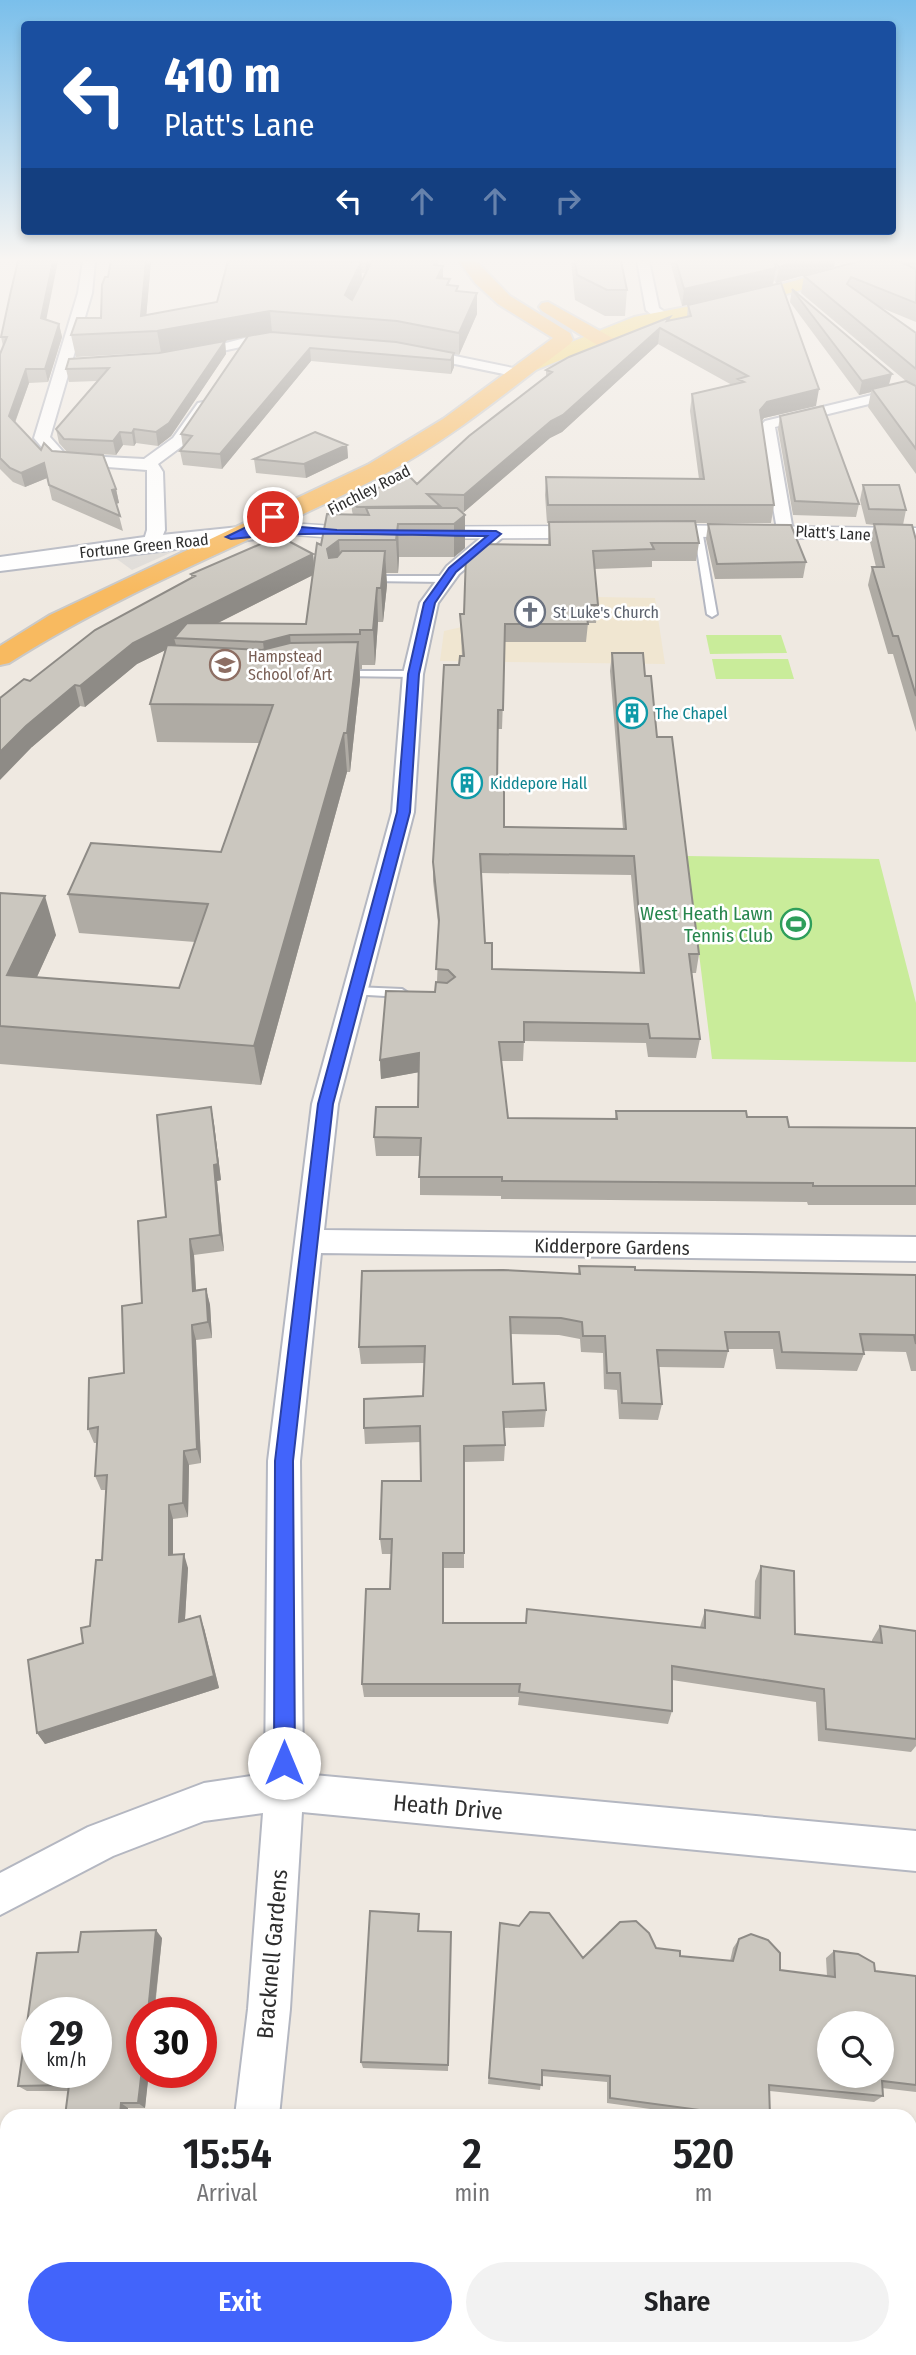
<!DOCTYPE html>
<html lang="en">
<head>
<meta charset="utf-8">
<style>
	body { margin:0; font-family:"Fira Sans Condensed",sans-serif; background:#f2f2f2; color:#202124; height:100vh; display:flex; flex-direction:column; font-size:26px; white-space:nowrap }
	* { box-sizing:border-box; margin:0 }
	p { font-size:23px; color:#757577 }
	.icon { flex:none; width:38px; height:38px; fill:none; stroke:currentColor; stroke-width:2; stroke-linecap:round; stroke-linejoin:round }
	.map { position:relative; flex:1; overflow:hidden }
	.panel { position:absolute; left:0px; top:2109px; width:917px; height:247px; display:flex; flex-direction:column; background:#fff; border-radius:21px 21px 0 0; box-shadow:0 4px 10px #0003 }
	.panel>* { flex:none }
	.top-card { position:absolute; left:21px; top:21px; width:875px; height:214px; border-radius:7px; box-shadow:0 4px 10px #0003; background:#1a4fa0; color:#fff; overflow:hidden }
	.controls { position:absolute; left:817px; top:2011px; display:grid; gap:14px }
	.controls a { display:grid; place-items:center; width:77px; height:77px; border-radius:50%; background:#fff; box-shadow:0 4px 10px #0003; font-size:35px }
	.speed { position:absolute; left:21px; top:1997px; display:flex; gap:14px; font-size:35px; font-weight:700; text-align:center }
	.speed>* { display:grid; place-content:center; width:91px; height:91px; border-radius:50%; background:#fff; box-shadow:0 4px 10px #0003; line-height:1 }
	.speed small { font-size:18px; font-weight:400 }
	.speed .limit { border:10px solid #d22; background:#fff; color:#111 }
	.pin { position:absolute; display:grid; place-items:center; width:60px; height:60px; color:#fff; margin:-30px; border:4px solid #fff; border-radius:50%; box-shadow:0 2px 7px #0007 }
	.me { position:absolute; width:77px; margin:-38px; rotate:0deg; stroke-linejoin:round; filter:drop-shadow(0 0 5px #0008) }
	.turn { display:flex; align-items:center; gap:24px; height:147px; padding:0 28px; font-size:32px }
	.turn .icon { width:91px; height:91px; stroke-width:2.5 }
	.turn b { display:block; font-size:49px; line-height:60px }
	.lanes { display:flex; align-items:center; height:66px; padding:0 28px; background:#0003; justify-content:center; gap:35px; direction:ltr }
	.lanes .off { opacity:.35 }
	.eta { display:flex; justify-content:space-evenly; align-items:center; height:119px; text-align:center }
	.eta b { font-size:42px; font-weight:600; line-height:49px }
	.button { display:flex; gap:14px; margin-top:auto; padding:14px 28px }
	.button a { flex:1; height:80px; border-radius:42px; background:#4264fb; color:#fff; font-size:28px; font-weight:600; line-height:80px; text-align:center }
	.button a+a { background:#f2f2f2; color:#202124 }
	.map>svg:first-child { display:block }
	.education { fill:#f0e6d1 }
	.pitch { fill:#c9ec9a }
	.plaza { fill:#dfdcd8 }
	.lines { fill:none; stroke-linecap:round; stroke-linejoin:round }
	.service-casing { stroke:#b4b7c1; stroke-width:4 }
	.minor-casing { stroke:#b4b7c1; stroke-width:4 }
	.tertiary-casing { stroke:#b4b7c1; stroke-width:3 }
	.secondary-casing { stroke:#b4b7c1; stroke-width:4 }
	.primary-casing { stroke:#c9c9c9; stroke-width:4 }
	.trunk-casing { stroke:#c9c9c9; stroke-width:4 }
	.service { fill:#fff; fill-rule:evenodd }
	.minor { fill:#fff; fill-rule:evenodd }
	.tertiary { fill:#fff; fill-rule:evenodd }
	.secondary { fill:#fff; fill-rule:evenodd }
	.primary { fill:#f2d163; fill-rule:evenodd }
	.trunk { fill:#f8ba60; fill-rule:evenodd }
	.wall { fill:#afaba4; fill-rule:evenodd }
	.shaded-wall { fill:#8e8b86 }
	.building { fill:#cbc7bf; stroke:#8e8b86; stroke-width:2; fill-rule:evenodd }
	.route { fill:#4264fb; stroke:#2b41a3; stroke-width:2 }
	.labels { text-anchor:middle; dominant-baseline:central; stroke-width:5; stroke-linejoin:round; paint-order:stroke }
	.far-street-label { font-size:16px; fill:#2e2e2e; stroke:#fff }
	.far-worship-label { font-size:16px; fill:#5b616d; stroke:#fff; text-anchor:start }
	.far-education-label { font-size:16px; fill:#785e54; stroke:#fff; text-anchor:start }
	.far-culture-label { font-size:16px; fill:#0d838f; stroke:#fff; text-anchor:start }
	.leisure-label { font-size:19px; fill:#27864d; stroke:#fff; text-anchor:end }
	.street-label { font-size:19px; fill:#2e2e2e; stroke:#fff }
	.near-street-label { font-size:23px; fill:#2e2e2e; stroke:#fff }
</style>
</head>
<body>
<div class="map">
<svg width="916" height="2355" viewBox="0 0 916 2355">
	<rect width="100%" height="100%" fill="#efe9e1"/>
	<path class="education" d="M596 597 655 598 665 664 440 661 444 631Z"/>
	<path class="pitch" d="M706 635H781L787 653 710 654Z
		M712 659H788L794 679H716Z
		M687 856 879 859 916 1003V1062L712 1059Z"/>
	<path class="plaza" d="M177 547 179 549 132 570 114 557Z"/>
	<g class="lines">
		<g class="service-casing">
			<path id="service" d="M698 527 702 530 717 614 712 617 707 614 694 530Z
				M370 576H445L449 579 445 582 367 581V577Z
				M341 671H413L418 674 413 677 338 676V672Z
				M355 987 402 989 408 993 402 997 351 994 349 991Z"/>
		</g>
		<g class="minor-casing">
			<path id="minor" d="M83 261H95L92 293 50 437 66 455 144 459 173 438 198 403 203 402 210 406 185 444 158 464 163 472 165 530 158 547H146L143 543 147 530V470L55 463 34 438 78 293Z
				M637 261H649L659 308 669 315V321H659L646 310Z
				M281 335 286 336V342L245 346 191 358 184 354 245 338Z
				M416 348 518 369 525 373 518 377 411 355V349Z
				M905 387 910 388V394L775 427 793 531 790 535H778L759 428 765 421Z
				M496 529 505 534 502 538 459 574 438 603 423 674 414 812 338 1104 324 1230 916 1237V1261L321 1253 300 1461 303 1774 916 1831V1871L302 1812 290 2009 279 2116H235L248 2009 263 1813 204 1821 113 1856 0 1915V1873L88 1827 204 1783 265 1774 268 1461 312 1104 392 812 403 674 420 603 447 566 490 530Z
				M185 2348H233L230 2355H182Z"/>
		</g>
		<g class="tertiary-casing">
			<path id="tertiary" d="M289 523 349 527 594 526 605 532 594 538 349 539 281 534 278 529 281 524Z
				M650 525 916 528V540L642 536 639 531 642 526Z"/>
		</g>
		<g class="secondary-casing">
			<path id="secondary" d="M289 522 297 524 301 529 297 534 0 571V557L152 536Z"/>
		</g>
		<g class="primary-casing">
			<path id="primary" d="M867 261H896L894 265 734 308 646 326 533 371 526 373 516 367 519 363 634 317 732 298Z"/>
		</g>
		<g class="trunk-casing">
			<path id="trunk" d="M459 261H476L510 296 570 333 573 340 570 344C510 389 450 440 383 475 259 539 128 587 9 663L0 665V646L50 615 369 464 443 419 553 338 498 304 475 283Z
				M548 302 616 340 619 344 609 350 602 348 542 311 539 307 542 303Z"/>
		</g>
		<use href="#service" class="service"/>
		<use href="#minor" class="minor"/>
		<use href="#tertiary" class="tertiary"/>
		<use href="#secondary" class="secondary"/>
		<use href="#primary" class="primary"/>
		<use href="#trunk" class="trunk"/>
	</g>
	<path class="wall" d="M151 261 146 315 217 302 228 261H438V265L443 279 458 291 477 314 459 355 454 354V367L451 374 311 361 222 469 183 465 180 451 183 448 181 434 248 337 161 352 76 357 71 335 101 318 108 277ZM361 273H366L362 281Z
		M571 261H621L627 290 625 316H605L575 300Z
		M670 261H835L834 267 776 283 774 280 773 284 682 306Z
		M860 261H916V322L877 306 916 333V474L868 407 871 392 859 395 790 302 792 289 889 385 907 382 801 293 804 276Z
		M688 305 816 406 764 418 761 422 774 505 771 523H695L699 543 696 561H652V567L594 569 598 605 596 623H588L586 642H505L502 729H497V786L504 827 623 829 610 671 612 653 645 676 699 954 696 973H692L700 1039 696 1058 648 1057 646 1043 524 1041 523 1061H501L508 1118 615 1119 616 1111 747 1117 789 1127 916 1128V1205H808L807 1202 501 1199V1196L420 1195V1156H376L374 1137 418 1107 419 1072 381 1079 380 1060 435 992 437 982 439 931 433 881V862L459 665 462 656 460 614H464L548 545 549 523H547L545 495 546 477 699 479 690 411 692 394 732 385 658 344 562 432 550 438 464 512H462L465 515V548L454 557H399L398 573H386L387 585 383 622H378L375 665H362V669H360V680L350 772H347L261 1085 0 1064V893L56 935 37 977 179 988 195 942 79 933 68 894 221 852 259 743 157 742 150 704 165 650 137 664 85 707 80 706 32 747 30 681 191 578V574L313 554 314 565 321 545 353 515 352 511 351 494 372 498 417 484 546 376V370L669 321 687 317ZM313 575 306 624 218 623ZM481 873 631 875 640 973 492 969 485 943Z
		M46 320 59 324 62 337 48 382 29 383 15 423 41 450 52 451 116 489 119 503 116 504 123 531 52 500 47 478 25 487 13 482 0 469V354L3 346 1 337Z
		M225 341 226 354 171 436 158 446 136 443 134 446 123 445 116 455 67 452 59 443 56 429 97 381 69 382 66 369Z
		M780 416 859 504 856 517 793 515 778 429Z
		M347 445 348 458 306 478 256 473 254 459Z
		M863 485 906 510 903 525 916 540V732L893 654H888L868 585 872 567H876L870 542 874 525 866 524 860 500Z
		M708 524 806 562 803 578 715 579 706 539Z
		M211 1107 214 1124 221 1180 217 1181 224 1251 194 1255 196 1291 206 1289 210 1305 212 1338 196 1340 201 1463 189 1465 188 1517 173 1519V1555L188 1568 185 1620 204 1628 219 1688 45 1744 37 1733 83 1643 90 1626 102 1560 106 1490H101L95 1476 97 1443H94L88 1429 124 1373 142 1303 166 1217Z
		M579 1266 635 1270 916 1275V1371H911L906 1352 864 1351V1354L857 1371 821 1370 776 1369 773 1349H728V1351L724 1368 659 1367 662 1404 658 1420 619 1419 617 1390 604 1389 603 1353 581 1352 580 1339 559 1335 511 1334 513 1384 546 1410 544 1427 504 1428 505 1445 504 1461 464 1462V1568H443V1623L700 1627 705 1610 754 1617 755 1581 761 1566 795 1634 872 1642V1640L880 1626 916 1631V1746L911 1752 818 1741 816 1702 672 1680V1711L668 1724 518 1705 519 1697H364L362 1684 390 1589 391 1554H382L380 1539 421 1481V1442L365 1444 364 1428 423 1396 424 1363 361 1364 359 1347 578 1274Z
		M419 1922V1931L451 1932 448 2071 363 2068 361 2062Z
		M500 1923 583 1958 656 1948 680 1956 730 1961 733 1948 739 1939 780 1970 827 1976 826 1958 834 1951 875 1971 916 1976V2092L882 2088 883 2096 874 2102 770 2091V2116H701L607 2103V2082L542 2076 540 2090 488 2084Z
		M162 1938 145 2108H128V2116H65L68 2091H27L18 2086 78 1952Z"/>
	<path class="shaded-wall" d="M53 261H58L44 331 41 318Z
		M146 261H151L145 331 141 316Z
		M366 261H372L366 273Z
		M436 261H438V275L443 266V286L437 299 434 265Z
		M799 261H835L834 267 776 283 779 267Z
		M361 262 362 283 347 316 345 295Z
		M776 268 773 284 682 306 684 289Z
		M477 293V314L459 355V333Z
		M270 311 272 332 161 352 157 331Z
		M59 324 62 337 48 382 45 369Z
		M660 328 658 344 562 432 550 438 464 512V495Z
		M225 341 226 354 171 436 158 446 156 432Z
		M310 348 311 361 222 469 220 454Z
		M454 353V367L451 374V360Z
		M26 369 29 383 12 430 9 416Z
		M892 374 888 388 872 389 871 392 859 395 862 381Z
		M819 389 816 406 764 418 757 426 760 410 767 402Z
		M134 429 136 443 134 446 132 433Z
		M120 432 123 445 116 455 113 441Z
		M347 445 348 458 306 478 304 464Z
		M44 463 47 478 25 487 21 473Z
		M116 489 119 503 115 504 112 490Z
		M465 515V548L454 557V524Z
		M398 524 399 557 398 573 396 540Z
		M339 540 341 573 329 583 327 549Z
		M385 551 387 585 383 622 381 588Z
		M313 554 315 574 188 638H174L176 645 137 664 85 707 80 686 133 643Z
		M377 588 378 622 375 665 373 630Z
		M290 635 293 669 267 676 263 642Z
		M358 642 360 680 350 772 347 733Z
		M75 685 80 706 32 747 0 780V752L26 726Z
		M344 733 347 772 261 1085 254 1046Z
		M45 896 56 935 20 1014 7 975Z
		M419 1053 420 1072 381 1079 380 1060Z
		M211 1107 214 1124 221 1180 217 1181 224 1251 220 1235 214 1165Z
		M190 1239 194 1255 197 1307 193 1291Z
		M206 1289 210 1305 212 1338 208 1322Z
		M192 1325 196 1340 201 1463 197 1449Z
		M184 1451 189 1465 188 1517 183 1503Z
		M169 1505 173 1519V1569L169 1555Z
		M184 1554 188 1568 184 1635 179 1622Z
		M200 1616 204 1628 219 1688 45 1744 37 1733Z
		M156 1930 162 1938 154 2012H148Z
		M142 2072H149L145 2108 138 2103Z
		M121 2103 128 2108V2116H120Z
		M0 2303 7 2307V2329L0 2344Z"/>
	<path class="building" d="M18 261H53L41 318 59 324 45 369H26L9 416 41 450 44 443 52 451 103 455 116 489 112 490 120 516 49 485 44 463 21 473 10 468 0 458V354L7 337H1L10 295Z
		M111 261H146L141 316 217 302 228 261 361 262 345 295 352 300 372 261H436L434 265 443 266 437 278 450 279 447 285 458 286 456 291 477 293 459 333 397 321 270 311 157 331 71 335 77 318H101L102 285 105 277H108Z
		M575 261H621L627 290H607L577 275Z
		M676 261H774L776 268 684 289Z
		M775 261H799L779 267Z
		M860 261H898L916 269V303L851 277 847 284 916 333V369L804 276Z
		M781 283 819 389 767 402 760 410 774 505H548L546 477 704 479 692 394 744 382 738 379 748 376 660 328 563 415 551 421 464 495 427 494 440 506 357 507 351 494 372 498 375 489 409 476 417 484 469 436 552 372 546 370 569 357 670 317 667 321 691 316 688 305Z
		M792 289 892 374 862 381Z
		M271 332 396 342 454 353 451 360 310 348 220 454 180 451 192 436 181 434 248 336Z
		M225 341 169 423 156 432 134 429 132 433 120 432 113 441 64 439 56 429 109 368 66 369 69 359 159 353Z
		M906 381 916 386V449L872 389Z
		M823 406 859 504 795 501 780 416Z
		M315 432 347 445 304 464 254 459Z
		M863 485H899L906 510 869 509Z
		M366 508H457L465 515 454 524H398L396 540H339L327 549 329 558 337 557 342 551H385L381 588H377L373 630H360V634L290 635 263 642 174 638 187 623 306 624 317 543 321 545 327 514 369 515Z
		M695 521 699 543H651L654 549 593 551 598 605H585L588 624H505L503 710H498L497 786 504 785V827L626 829 612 653H643L645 676H651L657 737H672L699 954H689L700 1039 650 1038 648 1024 524 1022V1042H499L508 1118 617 1119 616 1111H746L747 1117H787L789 1127 916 1128V1186H813V1183L502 1181V1177H419L421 1138 374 1137 376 1107H418L419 1053 380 1060 386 991 435 992 436 982 447 983 455 977 448 970 436 969 439 920 433 862 444 665H459L460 656H464L460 614H464L466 554 478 544 550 545 549 522ZM480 854 634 856 644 973 492 969V943H485Z
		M708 524 791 525 806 562 717 564Z
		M874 524 912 525 916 540V696L898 636H893L872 567H884Z
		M279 536 313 554 133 643 80 686 75 685 26 726 0 752V698L24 679 30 681 95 630 195 576 191 574Z
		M358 642 347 733H344L254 1046 0 1026V893L45 896 7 975 179 988 208 904 68 894 91 843 221 852 273 705 150 704 167 645 262 650 290 643Z
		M211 1107 218 1164 214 1165 220 1235 190 1239 193 1291 206 1289 208 1322 192 1325 197 1449 184 1451 183 1503 169 1505V1555L184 1554 179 1622 200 1616 214 1676 37 1733 28 1660 83 1643 81 1628 90 1626 96 1560H102L107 1475 95 1476 98 1427 88 1429 89 1378 124 1373 122 1306 142 1303 138 1221 166 1217 157 1115Z
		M579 1266 635 1267V1270L916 1275V1344L914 1335 860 1334 864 1354 782 1352 779 1332H725L728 1351 657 1350 662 1404 622 1403 620 1373H607L605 1336H583L582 1322 561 1318 510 1317 513 1384 544 1383 546 1410 503 1412 505 1445 464 1446V1553H443V1623H526L527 1609 705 1628V1610L760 1618 761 1566 794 1571 795 1634 882 1643 880 1626 916 1631V1739L826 1729 824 1689 672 1666V1711L519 1692 520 1684H362L366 1589H390L392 1539H380L382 1481H421L420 1426 364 1428V1399L423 1396 425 1346 359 1347 362 1271 503 1270 580 1274Z
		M370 1911 419 1914 418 1931 451 1932 448 2065 361 2062Z
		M530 1912 549 1913 583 1958 620 1922 636 1921 649 1933 656 1948 680 1951V1956L733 1961 739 1939 751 1934 768 1940 780 1953V1970L835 1977 834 1951 858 1954 874 1963 875 1971 916 1976V2085L882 2081 883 2096 769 2085 770 2116H744L610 2098V2076L542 2070V2085L489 2078 500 1923 519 1926ZM830 2023H882V2076H830Z
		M156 1930 148 2012H142V2069L138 2103H121L120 2116H65L69 2085 18 2086 37 1953 78 1952 81 1932ZM37 2012H96V2072H37Z
		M0 2309 5 2311 0 2321Z
		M264 2348H501L500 2355H257Z"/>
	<linearGradient id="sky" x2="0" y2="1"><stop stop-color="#7abfeb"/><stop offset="0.44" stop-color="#f8f5f2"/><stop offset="1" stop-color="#f8f5f2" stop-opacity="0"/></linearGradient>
	<rect width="916" height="591" fill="url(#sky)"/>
	<path class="route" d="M273 514 277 519 251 531 289 526 337 530 496 531 501 534 456 572 435 603 419 674 410 812 333 1104 293 1461 295 1763 292 1771 284 1774 277 1771 274 1763 275 1461 318 1104 397 812 408 674 424 603 449 568 487 536C402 536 315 529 231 539L226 537Z"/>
	<defs>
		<g id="church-ring" transform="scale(1.575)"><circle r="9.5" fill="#fff" stroke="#6b7280" stroke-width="1.5"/><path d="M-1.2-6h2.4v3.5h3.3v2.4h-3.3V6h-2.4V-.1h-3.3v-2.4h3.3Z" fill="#6b7280"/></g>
		<g id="university-ring" transform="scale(1.575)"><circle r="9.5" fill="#fff" stroke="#8d6e63" stroke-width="1.5"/><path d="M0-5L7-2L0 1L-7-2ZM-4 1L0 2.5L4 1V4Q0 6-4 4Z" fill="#8d6e63"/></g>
		<g id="building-ring" transform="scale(1.575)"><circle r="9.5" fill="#fff" stroke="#0f9aa8" stroke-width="1.5"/><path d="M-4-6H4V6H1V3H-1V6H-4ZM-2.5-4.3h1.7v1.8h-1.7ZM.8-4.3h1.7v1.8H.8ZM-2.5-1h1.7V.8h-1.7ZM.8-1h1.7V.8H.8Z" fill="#0f9aa8"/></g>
		<g id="stadium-ring" transform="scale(1.575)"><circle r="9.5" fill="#fff" stroke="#2e9e5b" stroke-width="1.5"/><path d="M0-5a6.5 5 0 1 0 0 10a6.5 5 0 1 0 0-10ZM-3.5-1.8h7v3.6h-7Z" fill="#2e9e5b"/></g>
	</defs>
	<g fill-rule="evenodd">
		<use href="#church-ring" x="530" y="612"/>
		<use href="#university-ring" x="225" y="665"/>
		<use href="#building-ring" x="632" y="713"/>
		<use href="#building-ring" x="467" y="783"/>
		<use href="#stadium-ring" x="796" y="924"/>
	</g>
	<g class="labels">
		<g class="far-street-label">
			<text transform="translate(369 490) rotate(-27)">Finchley Road</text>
			<text transform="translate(833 533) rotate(3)">Platt's Lane</text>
			<text transform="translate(144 546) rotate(-6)">Fortune Green Road</text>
		</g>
		<g class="far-worship-label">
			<text x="553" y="612">St Luke's Church</text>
		</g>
		<g class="far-education-label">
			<text x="248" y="656">Hampstead<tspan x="248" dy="18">School of Art</tspan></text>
		</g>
		<g class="far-culture-label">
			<text x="655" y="713">The Chapel</text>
			<text x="490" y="783">Kiddepore Hall</text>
		</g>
		<g class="leisure-label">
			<text x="773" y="913">West Heath Lawn<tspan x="773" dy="22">Tennis Club</tspan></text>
		</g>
		<g class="street-label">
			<text transform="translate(612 1247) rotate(1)">Kidderpore Gardens</text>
		</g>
		<g class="near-street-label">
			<text transform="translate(448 1807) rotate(5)">Heath Drive</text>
			<text transform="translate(272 1954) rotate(-85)">Bracknell Gardens</text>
		</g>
	</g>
</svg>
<div class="controls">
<a><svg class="icon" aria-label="search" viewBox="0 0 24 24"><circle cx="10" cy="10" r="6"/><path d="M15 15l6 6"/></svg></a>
</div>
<div class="speed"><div>29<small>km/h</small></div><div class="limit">30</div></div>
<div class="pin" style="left:273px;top:517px;background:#d93025"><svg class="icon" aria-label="arrive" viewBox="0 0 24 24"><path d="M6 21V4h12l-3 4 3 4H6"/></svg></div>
<svg class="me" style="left:284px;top:1763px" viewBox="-20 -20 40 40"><circle r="19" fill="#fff"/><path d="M0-13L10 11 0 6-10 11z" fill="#4264fb"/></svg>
<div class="top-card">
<div class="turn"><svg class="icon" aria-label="left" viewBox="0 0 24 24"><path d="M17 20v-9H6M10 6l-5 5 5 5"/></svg><div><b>410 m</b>Platt's Lane</div></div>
<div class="lanes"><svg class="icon" aria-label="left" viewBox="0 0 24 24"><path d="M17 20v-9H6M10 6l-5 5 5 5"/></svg><svg class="icon off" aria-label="ahead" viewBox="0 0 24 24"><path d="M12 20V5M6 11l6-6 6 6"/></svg><svg class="icon off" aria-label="ahead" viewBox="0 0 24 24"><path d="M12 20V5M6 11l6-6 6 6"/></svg><svg class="icon off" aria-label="right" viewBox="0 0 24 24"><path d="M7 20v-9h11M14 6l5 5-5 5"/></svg></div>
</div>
<section class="panel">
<div class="eta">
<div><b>15:54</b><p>Arrival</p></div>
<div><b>2</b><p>min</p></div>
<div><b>520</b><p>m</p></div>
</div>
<div class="button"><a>Exit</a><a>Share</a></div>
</section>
</div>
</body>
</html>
